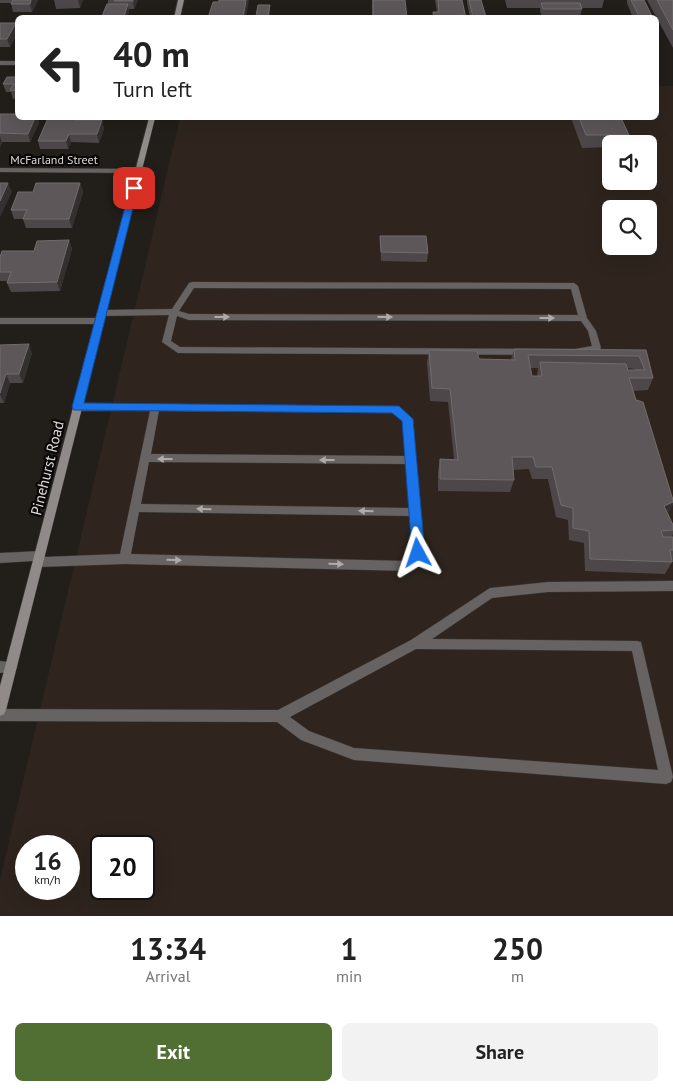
<!DOCTYPE html>
<html lang="en">
<head>
<meta charset="utf-8">
<style>
	body { margin:0; font-family:"PT Sans",sans-serif; background:#f2f2f2; color:#222; height:100vh; display:flex; flex-direction:column; font-size:19px; white-space:nowrap }
	* { box-sizing:border-box; margin:0 }
	p { font-size:16px; color:#767676 }
	.icon { flex:none; width:28px; height:28px; fill:none; stroke:currentColor; stroke-width:2; stroke-linecap:round; stroke-linejoin:round }
	.map { position:relative; height:916px; overflow:hidden }
	.sheet { display:flex; flex-direction:column; background:#fff; flex:1 }
	.sheet>* { flex:none }
	.hud { position:absolute; left:15px; top:15px; width:644px; height:105px; border-radius:8px; box-shadow:0 5px 20px #0002; background:#fff; color:#222; overflow:hidden }
	.buttons { position:absolute; left:602px; top:135px; display:grid; gap:10px }
	.buttons a { display:grid; place-items:center; width:55px; height:55px; border-radius:8px; background:#fff; box-shadow:0 5px 20px #0002; font-size:25px }
	.speed { position:absolute; left:15px; top:835px; display:flex; gap:10px; font-size:25px; font-weight:700; text-align:center }
	.speed>* { display:grid; place-content:center; width:65px; height:65px; border-radius:50%; background:#fff; box-shadow:0 5px 20px #0002; line-height:1 }
	.speed small { font-size:12px; font-weight:400 }
	.speed .limit { border:2px solid #111; border-radius:8px; background:#fff; color:#111 }
	.pin { position:absolute; display:grid; place-items:center; width:42px; height:42px; color:#fff; margin:-21px; border-radius:10px; box-shadow:0 2px 8px #0006 }
	.me { position:absolute; width:55px; margin:-28px; rotate:355deg; stroke-linejoin:round; filter:drop-shadow(0 0 4px #0008) }
	.turn { display:flex; align-items:center; gap:18px; height:105px; padding:0 15px; font-size:22px }
	.turn .icon { width:65px; height:65px; stroke-width:2.5 }
	.turn b { display:block; font-size:35px; line-height:42px }
	.eta { display:flex; justify-content:space-evenly; align-items:center; height:85px; text-align:center }
	.eta b { font-size:30px; font-weight:700; line-height:35px }
	.primary-button { display:flex; gap:10px; margin-top:auto; padding:10px 15px }
	.primary-button a { flex:1; height:58px; border-radius:8px; background:#516f32; color:#fff; font-size:20px; font-weight:700; line-height:58px; text-align:center }
	.primary-button a+a { background:#f2f2f2; color:#222 }
	.map>svg:first-child { display:block }
	.built { fill:#2f251e; fill-rule:evenodd }
	.lines { fill:none; stroke-linecap:round; stroke-linejoin:round }
	.lane-casing { stroke:#3c3835; stroke-width:1 }
	.street-casing { stroke:#3c3835; stroke-width:1 }
	.secondary-casing { stroke:#3c3835; stroke-width:1 }
	.lane { fill:#666362; fill-rule:evenodd }
	.street { fill:#666362; fill-rule:evenodd }
	.secondary { fill:#908b89; fill-rule:evenodd }
	.wall { fill:#4d474a; fill-rule:evenodd }
	.shaded-wall { fill:#353030 }
	.building { fill:#5d5759; stroke:#716c6d; fill-rule:evenodd }
	.oneway { fill:#aeaba9 }
	.route { fill:#1a73e8; stroke:#114b97 }
	.labels { text-anchor:middle; dominant-baseline:central; stroke-width:4.5; stroke-linejoin:round; paint-order:stroke }
	.far-street-label { font-size:12px; fill:#dedbd9; stroke:#0a0807 }
	.street-label { font-size:15px; fill:#dedbd9; stroke:#0a0807 }
</style>
</head>
<body>
<div class="map">
<svg width="673" height="916" viewBox="0 0 673 916">
	<rect width="100%" height="100%" fill="#221e1a"/>
	<path class="built" d="M656 86H673V916H0V879L180 118H656ZM611 144H649V181H611ZM611 209H649V246H611ZM26 846H69V889H26ZM101 846H144V889H101Z"/>
	<g class="lines">
		<g class="lane-casing">
			<path id="lane" d="M192 282 574 283 578 286 587 318 596 331 601 348 597 351 575 355 178 353 162 342 169 315 102 316 98 313 102 310 172 309 189 283ZM194 288 571 289 578 315 189 314 179 311ZM177 316 189 320 581 321 588 331 592 346 575 349 180 347 171 341Z
				M78 403 398 407 413 419 423 553 413 569 409 571 125 564 38 567 34 565 33 561 0 563V553L40 551 44 553 45 557 120 554 150 411H78L73 407ZM159 411 393 413 403 421 406 456 151 454ZM149 462 406 464 409 508 141 504ZM139 512 410 516 412 552 406 561 131 554Z
				M673 581V591L548 592 492 598 432 639 637 641 641 642 673 777 671 782 666 784 354 760 301 740 277 722 0 721V709L278 710 411 640 490 588 548 582ZM416 649 632 651 658 770 354 748 309 731 290 717Z
				M0 661 15 663 17 667 15 671 0 673Z"/>
		</g>
		<g class="street-casing">
			<path id="street" d="M0 61H18V65H0Z
				M0 168 139 169 143 171 139 173 0 172Z
				M0 318H100L104 321 100 324H0Z"/>
		</g>
		<g class="secondary-casing">
			<path id="secondary" d="M178 0H184L180 18H174Z
				M149 118H155L6 710 4 714 0 716V686Z"/>
		</g>
		<use href="#lane" class="lane"/>
		<use href="#street" class="street"/>
		<use href="#secondary" class="secondary"/>
	</g>
	<path class="wall" d="M0 0H38L32 12H13L11 3H0Z
		M54 0H83L80 8 56 9Z
		M108 0H138L134 9H129V12L127 18H103L108 4Z
		M372 0H405L407 18H372Z
		M428 0H462L466 18H432L433 12H437L435 0Z
		M467 0H481L486 18H470L467 3Z
		M505 0H604L602 8H582L580 17H542L540 11V8H507Z
		M627 0H644L653 18H633L627 3Z
		M647 0H673V48Z
		M270 9 269 18H256V16Z
		M0 23H16L18 32 10 47H0Z
		M18 77V99H13L11 92H6L3 84Z
		M0 114 39 123 30 142H2L0 147Z
		M48 118H78L79 120H102L104 129 99 143 71 142 68 149H40L38 141Z
		M571 118H621L629 135 626 144H611V147L582 148Z
		M80 183 83 192 72 228H26L23 219H14L11 210 33 192Z
		M380 236 428 253 427 262 381 261Z
		M69 240 72 249 60 291 11 292 7 283 8 281H0V257L34 251Z
		M0 345 32 353 23 383H10L4 403H0Z
		M514 349 646 350 653 378 648 390 633 391 636 400 673 500V504L668 513 673 525V534L672 537H673V562H672L665 574 585 571 584 543 569 540 568 520 556 517 548 479H532L529 469 513 470 514 480 510 492 438 491V472L440 459H454L448 402 430 401 427 363 429 350 479 359 511 360ZM530 368H538L537 376H532ZM627 368 634 369 635 370H628Z"/>
	<path class="shaded-wall" d="M31 0H38L32 12 30 4Z
		M78 0H83L80 8Z
		M133 0H138L134 9 133 1Z
		M246 0H249L246 18H243Z
		M128 4 129 12 127 18H124Z
		M16 23 18 32 10 47 7 39Z
		M35 118H38L39 123 30 142 28 134Z
		M102 120 104 129 99 143 97 134Z
		M69 134 71 142 68 149 66 141Z
		M0 136 2 142 0 147Z
		M8 183 12 192 0 217V201Z
		M80 183 83 192 72 228 69 219Z
		M69 240 72 249 60 291 57 282Z
		M29 344 32 353 23 383 19 374Z
		M6 374 10 383 4 403 0 395V393Z
		M673 502V504L667 514 664 506Z"/>
	<path class="building" d="M13 0H31L30 4H11Z
		M115 0H133V1H114Z
		M219 0H246L243 18H208L213 2H219Z
		M373 0H405L407 18H373Z
		M438 0H462L466 18H434L433 12H439Z
		M469 0H481L486 17H473Z
		M631 0H644L653 18H640Z
		M657 0H673V30Z
		M541 3H580L582 9H543Z
		M107 4H128L124 16H102Z
		M258 5H270L268 16H256Z
		M0 23H16L7 39H0Z
		M7 77H18V91L10 90 14 84H3Z
		M0 114H18V118H35L28 134 0 133Z
		M48 118H75L74 120H102L97 134H69L66 141H38Z
		M579 118H621L629 135H586Z
		M0 183H8L0 201Z
		M36 183H80L69 219H23L27 210H11L18 192H33Z
		M380 236H426L428 253 381 252Z
		M69 240 57 282 7 283 11 272H0V257L2 251H34L37 241Z
		M29 344 19 374H6L0 393V345Z
		M514 349 646 350 653 378H629L636 400 643 402 673 500V502L664 506 673 525V530L661 531 663 537H673V550H670L672 562 590 559 589 531 573 528V508L561 505 552 467H536L533 457H512L514 480 440 479V459L458 460 450 389 432 388 429 350 477 351 479 359 515 360ZM528 355 639 356 645 370H628L626 364 540 362 542 376H532Z"/>
	<defs><path id="oneway-solid" d="M-6-.8H1V-3.2L6.5 0L1 3.2V.8H-6Z" transform="scale(1.25)"/></defs>
	<g class="oneway">
		<use href="#oneway-solid" transform="translate(222 317)"/>
		<use href="#oneway-solid" transform="translate(385 317)"/>
		<use href="#oneway-solid" transform="translate(547 318)"/>
		<use href="#oneway-solid" transform="translate(165 459) rotate(-180)"/>
		<use href="#oneway-solid" transform="translate(327 460) rotate(-180)"/>
		<use href="#oneway-solid" transform="translate(204 509) rotate(-179)"/>
		<use href="#oneway-solid" transform="translate(366 511) rotate(-179)"/>
		<use href="#oneway-solid" transform="translate(174 560) rotate(1)"/>
		<use href="#oneway-solid" transform="translate(336 564) rotate(1)"/>
	</g>
	<path class="route" d="M134 186 138 188 84 403 399 406 413 419 425 553 423 557 418 558 414 557 412 553 402 421 392 413 74 410 72 407 130 188Z"/>
	<g class="labels">
		<g class="far-street-label">
			<text x="54" y="159">McFarland Street</text>
		</g>
		<g class="street-label">
			<text transform="translate(47 468) rotate(-76)">Pinehurst Road</text>
		</g>
	</g>
</svg>
<div class="buttons">
<a><svg class="icon" aria-label="sound" viewBox="0 0 24 24"><path d="M4 9h4l5-4v14l-5-4H4zM17 9q2 3 0 6"/></svg></a>
<a><svg class="icon" aria-label="search" viewBox="0 0 24 24"><circle cx="10" cy="10" r="6"/><path d="M15 15l6 6"/></svg></a>
</div>
<div class="speed"><div>16<small>km/h</small></div><div class="limit">20</div></div>
<div class="pin" style="left:134px;top:188px;background:#d93025"><svg class="icon" aria-label="arrive" viewBox="0 0 24 24"><path d="M6 21V4h12l-3 4 3 4H6"/></svg></div>
<svg class="me" style="left:418px;top:553px" viewBox="-20 -20 40 40"><path d="M0-17L14 15 0 8-14 15z" fill="#1a73e8" stroke="#fff" stroke-width="4"/></svg>
<div class="hud">
<div class="turn"><svg class="icon" aria-label="left" viewBox="0 0 24 24"><path d="M17 20v-9H6M10 6l-5 5 5 5"/></svg><div><b>40 m</b>Turn left</div></div>
</div>
</div>
<section class="sheet">
<div class="eta">
<div><b>13:34</b><p>Arrival</p></div>
<div><b>1</b><p>min</p></div>
<div><b>250</b><p>m</p></div>
</div>
<div class="primary-button"><a>Exit</a><a>Share</a></div>
</section>
</body>
</html>
